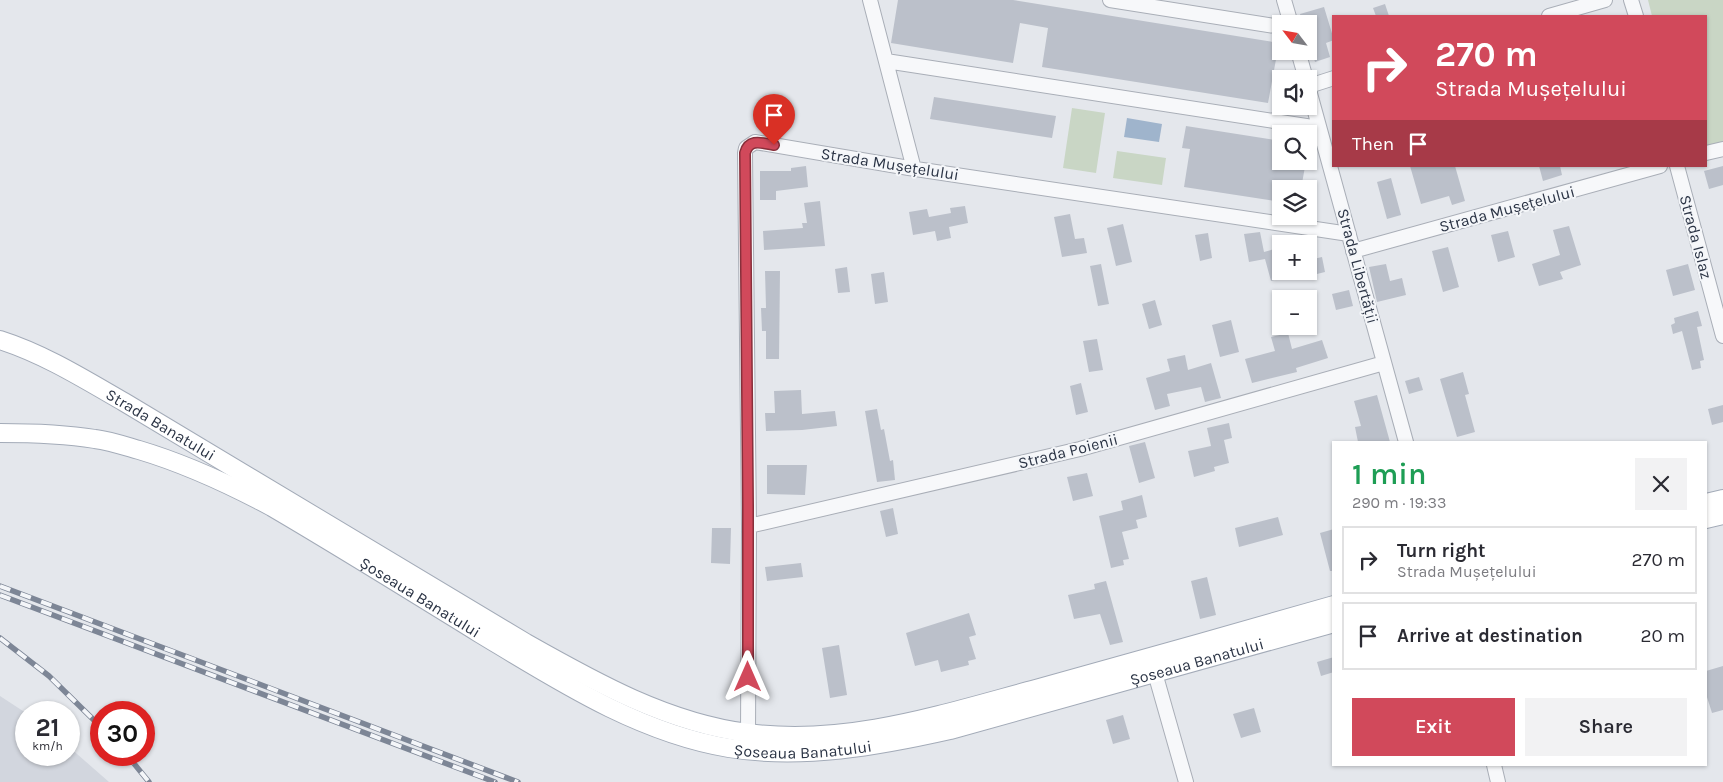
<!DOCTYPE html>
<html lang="en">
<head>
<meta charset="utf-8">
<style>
	body { margin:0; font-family:Karla,sans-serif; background:#f2f2f3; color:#2b2b33; height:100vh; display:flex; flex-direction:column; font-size:19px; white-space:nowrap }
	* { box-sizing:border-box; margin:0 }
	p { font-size:16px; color:#7c7c81 }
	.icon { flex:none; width:28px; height:28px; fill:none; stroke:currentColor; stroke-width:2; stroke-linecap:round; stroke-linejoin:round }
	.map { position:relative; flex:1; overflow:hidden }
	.drawer { position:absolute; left:1332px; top:441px; width:375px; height:325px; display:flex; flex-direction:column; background:#fff; border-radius:0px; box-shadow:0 1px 4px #0004 }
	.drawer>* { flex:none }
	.banner { position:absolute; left:1332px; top:15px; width:375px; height:152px; border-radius:0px; box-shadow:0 1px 4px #0004; background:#d1495b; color:#fff; overflow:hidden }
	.needle { width:32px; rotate:301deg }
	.tools { position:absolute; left:1272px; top:15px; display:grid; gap:10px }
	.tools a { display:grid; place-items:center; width:45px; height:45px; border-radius:0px; background:#fff; box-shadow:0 1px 4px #0004; font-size:25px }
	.speed { position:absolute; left:15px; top:701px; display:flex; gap:10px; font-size:25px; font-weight:700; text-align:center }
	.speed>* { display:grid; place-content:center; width:65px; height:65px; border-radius:50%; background:#fff; box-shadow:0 1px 4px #0004; line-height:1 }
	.speed small { font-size:12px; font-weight:400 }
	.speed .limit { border:8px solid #d22; background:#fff; color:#111 }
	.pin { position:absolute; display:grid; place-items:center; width:42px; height:42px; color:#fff; margin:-51px -21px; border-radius:50% 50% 50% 0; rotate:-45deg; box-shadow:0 0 5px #0007 }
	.pin .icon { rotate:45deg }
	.me { position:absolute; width:55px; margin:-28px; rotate:0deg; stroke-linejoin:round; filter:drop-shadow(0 0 4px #0008) }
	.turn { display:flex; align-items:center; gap:18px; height:105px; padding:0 20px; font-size:22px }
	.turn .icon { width:65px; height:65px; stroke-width:2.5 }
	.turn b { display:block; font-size:35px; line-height:42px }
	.then { display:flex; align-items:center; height:48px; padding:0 20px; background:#0003; gap:10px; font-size:19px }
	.round { display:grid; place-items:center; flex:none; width:52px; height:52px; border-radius:0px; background:#f2f2f3 }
	.overview { display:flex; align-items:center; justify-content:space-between; height:85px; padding:0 20px }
	h1 { font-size:30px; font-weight:600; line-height:38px; color:#1e9e55 }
	.action { display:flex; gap:10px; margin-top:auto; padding:10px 20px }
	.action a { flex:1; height:58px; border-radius:0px; background:#d1495b; color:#fff; font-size:20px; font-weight:600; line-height:58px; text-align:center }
	.action a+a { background:#f2f2f3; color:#2b2b33 }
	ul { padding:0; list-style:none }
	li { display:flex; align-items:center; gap:15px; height:68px; margin:0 10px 8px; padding:0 10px; border:2px solid #e1e1e2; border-radius:0px }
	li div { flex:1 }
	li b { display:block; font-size:19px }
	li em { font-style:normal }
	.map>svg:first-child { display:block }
	.built { fill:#d2d6de }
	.green { fill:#c9d6c5 }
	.water { fill:#9fb4cc }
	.building { fill:#bbc0ca }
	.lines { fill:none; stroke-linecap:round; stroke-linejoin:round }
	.minor-casing { stroke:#a9aeb7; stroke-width:16 }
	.major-casing { stroke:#a3abb8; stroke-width:20 }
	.minor { stroke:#f7f8fa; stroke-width:14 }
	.major { stroke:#fff; stroke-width:18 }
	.rail-casing { stroke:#7d8696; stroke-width:5.5 }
	.rail { stroke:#f4f6f9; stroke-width:4; stroke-dasharray:11; stroke-linecap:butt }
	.route-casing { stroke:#882f3b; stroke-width:12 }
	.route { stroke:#d1495b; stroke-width:9 }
	.labels { text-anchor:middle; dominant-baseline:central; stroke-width:4; stroke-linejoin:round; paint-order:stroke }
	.street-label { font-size:16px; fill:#2b3445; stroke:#f4f6f9 }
</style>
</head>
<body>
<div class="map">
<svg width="1723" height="782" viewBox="0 0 1723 782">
	<rect width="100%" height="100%" fill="#e4e7ec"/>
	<path class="built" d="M0 696 26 713V755H69V747L109 782H0Z"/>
	<path class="green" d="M1648 0H1723V144L1706 148V16H1652Z
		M1072 108 1105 113 1096 173 1063 168Z
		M1117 151 1166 158 1162 185 1113 178Z"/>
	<path class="water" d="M1127 118 1162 124 1159 142 1124 137Z"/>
	<path class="building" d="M898 0H1013L1279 43 1268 103 1042 67 1048 28 1020 23 1013 63 891 43Z
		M1385 4 1389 16H1376L1373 8Z
		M1324 7 1334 40 1326 43 1330 57 1315 62 1309 42V24H1303L1300 14Z
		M934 97 1056 116 1052 138 930 119Z
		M1186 126 1281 141V161H1306L1301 189H1281V202L1184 187 1190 149 1182 148Z
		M806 166 808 187 776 191V200H760V171H791V168Z
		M1410 166H1455L1465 201 1452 205 1449 196 1421 204Z
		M1539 166H1560L1562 175 1543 181Z
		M1723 166V185L1709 189 1704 171Z
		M1391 178 1401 215 1387 219 1377 182Z
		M820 201 825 246 764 250 763 231 803 228 802 223H807L804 203Z
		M965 206 968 223 949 227 951 238 937 241 935 231 913 235 909 212 927 209 929 217 951 213 950 208Z
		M1070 214 1075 239 1084 238 1087 253 1062 257 1054 217Z
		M1123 224 1132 262 1116 266 1107 228Z
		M1569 226 1581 265 1560 272 1563 279 1539 286 1532 264 1560 255 1553 230Z
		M1508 231 1515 257 1498 262 1491 235Z
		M1260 232 1264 252 1281 247V278L1271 281 1265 259 1249 262 1244 234Z
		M1208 233 1212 258 1200 261 1195 235Z
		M1448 247 1459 287 1443 292 1432 251Z
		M1322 257 1325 272 1309 276V260Z
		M1101 264 1109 304 1098 306 1090 266Z
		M1386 264 1390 281 1402 278 1406 295 1377 302 1369 267Z
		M1688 264 1695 290 1673 296 1666 270Z
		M847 267 850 292 838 293 835 269Z
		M765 271H780L779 359H766V331H762L761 308H766Z
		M884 272 888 302 875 304 871 274Z
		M1349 290 1353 306 1336 310 1332 294Z
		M1155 300 1162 325 1149 329 1142 304Z
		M1698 311 1702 326 1697 327 1704 360 1700 361 1701 368 1692 370 1682 331 1673 334 1671 325 1675 323 1674 318Z
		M1231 320 1239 352 1220 357 1212 325Z
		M1288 333 1292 349 1322 340 1328 358 1296 368 1297 372 1252 383 1245 359 1275 351 1271 337Z
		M1097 339 1103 370 1089 372 1083 341Z
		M1185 355 1188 370 1211 363 1221 398 1205 402 1201 387 1167 394 1170 406 1155 410 1146 378 1170 371 1167 359Z
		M1463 372 1469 394 1465 395 1475 432 1457 437 1440 379Z
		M1419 377 1423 390 1409 394 1405 381Z
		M1081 383 1088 412 1076 415 1070 386Z
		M801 390 802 414 835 411 837 426 802 430 766 431 765 413H775L774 391Z
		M1377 395 1390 442H1358L1355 427 1361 426 1354 401Z
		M1723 405V422L1712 425 1708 409Z
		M877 409 881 430 884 429 890 461 893 460 895 480 877 482 865 411Z
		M1229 423 1232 438 1224 440 1229 463 1214 467 1215 471 1194 477 1188 451 1211 446 1207 428Z
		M1145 442 1155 478 1139 483 1129 446Z
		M767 465H807L805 495 767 494Z
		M1087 473 1093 496 1073 501 1067 477Z
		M1142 495 1147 517 1136 520 1138 528 1122 532 1129 559 1123 560 1124 565 1111 568 1099 516 1123 510 1121 501Z
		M893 508 898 534 886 537 880 511Z
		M1278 517 1283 535 1239 547 1235 528Z
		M712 528H731L730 564 711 563Z
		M1334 529V571H1330L1320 533Z
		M801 563 803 577 767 581 765 567Z
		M1207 577 1216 615 1200 619 1191 581Z
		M1106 581 1123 642 1110 645 1100 614 1074 619 1068 595 1095 589 1094 584Z
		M969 613 976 635 969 637 976 659 968 661 969 665 941 672 938 660 915 666 906 633Z
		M839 645 847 695 830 698 822 648Z
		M1334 657V672L1321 676 1317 662Z
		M1723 666V710L1712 713 1706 694V671Z
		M1254 708 1261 732 1241 738 1233 714Z
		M1123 715 1130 739 1113 744 1106 720Z"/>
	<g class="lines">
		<g class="minor-casing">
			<path id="minor" d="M870 0 914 169
				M1110 0 1281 27
				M1284 0 1291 24
				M1631 0 1636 16
				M1549 16 1605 0
				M1298 51 1306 79
				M886 61 1319 128
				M1309 86 1334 78
				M1309 90 1406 442
				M1706 153 1723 149
				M1677 166 1723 336
				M1353 251 1660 166
				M749 526 1080 449 1384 363
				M1155 673 1186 782
				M748 733 749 526 745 153 746 148 755 142 909 168 1349 234
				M1494 765 1498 782"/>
		</g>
		<g class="major-casing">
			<g id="major">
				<path id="s1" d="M0 340C44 354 84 379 124 402L526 643C595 682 668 723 748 733 847 746 942 714 1036 689 1135 662 1235 633 1334 605"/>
				<path id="s2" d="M0 433C32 433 64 434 95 439 110 441 125 446 139 450 186 464 229 484 272 507 342 548 411 591 479 633 557 680 638 733 729 748 802 760 879 746 950 730L1334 623"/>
				<path d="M1706 503 1723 499"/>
				<path d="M1706 519 1723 515"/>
			</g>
		</g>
		<use href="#minor" class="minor"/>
		<use href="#major" class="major"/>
		<g class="rail-casing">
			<path id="rail" d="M0 586 518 782
				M0 595 495 782
				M0 638 49 676 101 727
				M127 755 149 782"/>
		</g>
		<use href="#rail" class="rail"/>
	</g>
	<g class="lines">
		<g class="route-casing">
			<path id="route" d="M748 677V506L745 153C749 138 762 143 774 145"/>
		</g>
		<use href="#route" class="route"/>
	</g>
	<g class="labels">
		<g class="street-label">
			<text transform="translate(890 164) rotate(9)">Strada Mușețelului</text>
			<text transform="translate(1507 209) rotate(-15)">Strada Mușețelului</text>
			<text transform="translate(1696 237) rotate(75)">Strada Islaz</text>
			<text transform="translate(1358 266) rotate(75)">Strada Libertății</text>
			<text stroke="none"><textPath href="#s1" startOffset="182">Strada Banatului</textPath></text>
			<text transform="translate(1068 451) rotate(-14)">Strada Poienii</text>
			<text stroke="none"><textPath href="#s2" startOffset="459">Șoseaua Banatului</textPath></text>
			<text stroke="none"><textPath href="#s2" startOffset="1284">Șoseaua Banatului</textPath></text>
			<text stroke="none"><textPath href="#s2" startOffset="879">Șoseaua Banatului</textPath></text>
		</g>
	</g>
</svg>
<div class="tools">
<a><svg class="needle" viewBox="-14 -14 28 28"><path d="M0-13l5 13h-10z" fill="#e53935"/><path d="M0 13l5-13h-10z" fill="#7c7c81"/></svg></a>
<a><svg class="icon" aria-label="sound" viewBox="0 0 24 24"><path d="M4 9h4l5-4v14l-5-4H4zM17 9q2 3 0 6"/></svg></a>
<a><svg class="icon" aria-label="search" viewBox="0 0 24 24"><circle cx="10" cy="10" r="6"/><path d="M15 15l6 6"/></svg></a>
<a><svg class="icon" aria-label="layers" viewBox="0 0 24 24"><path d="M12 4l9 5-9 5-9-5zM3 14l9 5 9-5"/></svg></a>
<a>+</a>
<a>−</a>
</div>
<div class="speed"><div>21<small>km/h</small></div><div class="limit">30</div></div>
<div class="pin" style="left:774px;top:145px;background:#d93025"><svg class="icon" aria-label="arrive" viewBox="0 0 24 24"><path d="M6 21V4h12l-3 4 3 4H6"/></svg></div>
<svg class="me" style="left:748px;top:677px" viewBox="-20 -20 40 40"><path d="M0-17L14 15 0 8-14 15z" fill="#d1495b" stroke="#fff" stroke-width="4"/></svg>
<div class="banner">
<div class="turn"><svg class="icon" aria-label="right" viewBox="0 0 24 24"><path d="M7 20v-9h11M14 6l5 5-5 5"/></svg><div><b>270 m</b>Strada Mușețelului</div></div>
<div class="then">Then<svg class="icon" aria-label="arrive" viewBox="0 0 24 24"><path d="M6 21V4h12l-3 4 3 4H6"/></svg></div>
</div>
<section class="drawer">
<div class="overview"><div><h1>1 min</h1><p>290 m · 19:33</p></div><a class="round"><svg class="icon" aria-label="close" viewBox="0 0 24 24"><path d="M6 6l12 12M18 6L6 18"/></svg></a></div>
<ul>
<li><svg class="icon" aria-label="right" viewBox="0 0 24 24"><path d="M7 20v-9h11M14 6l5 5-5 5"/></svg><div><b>Turn right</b><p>Strada Mușețelului</p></div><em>270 m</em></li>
<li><svg class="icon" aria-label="arrive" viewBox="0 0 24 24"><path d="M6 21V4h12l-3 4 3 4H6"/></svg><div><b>Arrive at destination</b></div><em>20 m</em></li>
</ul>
<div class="action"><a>Exit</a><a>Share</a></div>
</section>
</div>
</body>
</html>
